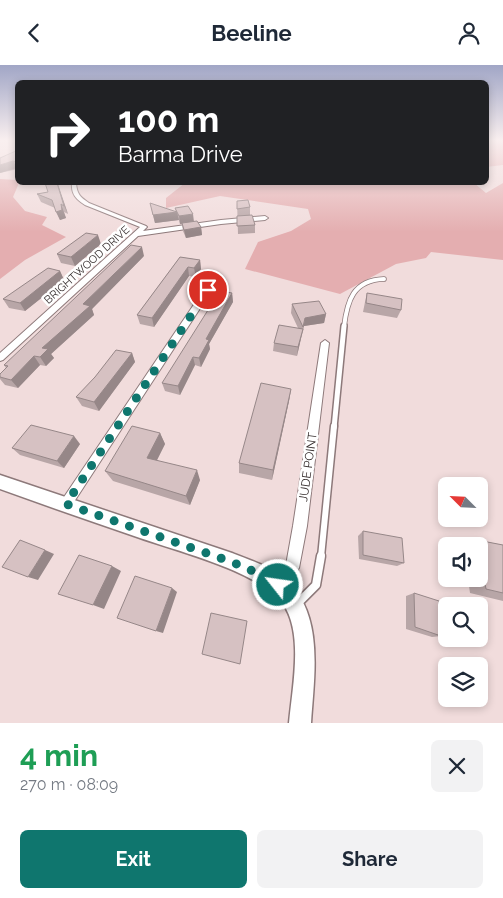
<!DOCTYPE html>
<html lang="en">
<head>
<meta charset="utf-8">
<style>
	body { margin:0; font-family:Raleway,sans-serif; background:#f2f2f3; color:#1f2937; height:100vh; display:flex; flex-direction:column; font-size:19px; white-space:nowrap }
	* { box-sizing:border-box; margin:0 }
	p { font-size:16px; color:#747a83 }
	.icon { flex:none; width:28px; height:28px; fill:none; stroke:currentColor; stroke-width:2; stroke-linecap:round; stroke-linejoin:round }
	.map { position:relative; height:658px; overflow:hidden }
	.drawer { display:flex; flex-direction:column; background:#fff; flex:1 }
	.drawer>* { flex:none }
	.banner { position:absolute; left:15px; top:15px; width:474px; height:105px; border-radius:8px; box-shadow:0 2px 8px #0003; background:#202124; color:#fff; overflow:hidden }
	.needle { width:32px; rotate:294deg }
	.tools { position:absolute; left:438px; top:412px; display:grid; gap:10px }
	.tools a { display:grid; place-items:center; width:50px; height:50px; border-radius:8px; background:#fff; box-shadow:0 2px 8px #0003; font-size:25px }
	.pin { position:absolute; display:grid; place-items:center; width:42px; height:42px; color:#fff; margin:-21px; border:2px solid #fff; border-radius:50%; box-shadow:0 1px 5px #0007 }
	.me { position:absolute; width:55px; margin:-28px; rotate:300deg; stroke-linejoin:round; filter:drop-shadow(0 0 4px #0008) }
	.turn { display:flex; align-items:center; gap:18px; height:105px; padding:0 20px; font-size:22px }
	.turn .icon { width:65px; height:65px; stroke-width:2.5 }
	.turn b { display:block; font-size:35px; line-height:42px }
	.round { display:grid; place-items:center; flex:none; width:52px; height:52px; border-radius:8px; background:#f2f2f3 }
	.overview { display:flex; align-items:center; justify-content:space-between; height:85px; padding:0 20px }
	h1 { font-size:30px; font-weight:700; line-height:38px; color:#1e9e55 }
	.cta { display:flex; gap:10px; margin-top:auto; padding:10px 20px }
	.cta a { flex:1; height:58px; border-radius:8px; background:#0f766e; color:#fff; font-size:20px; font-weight:700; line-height:58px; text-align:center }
	.cta a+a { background:#f2f2f3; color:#1f2937 }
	header { display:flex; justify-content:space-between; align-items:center; height:65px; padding:0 20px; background:#fff; font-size:22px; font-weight:700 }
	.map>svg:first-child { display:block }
	.green { fill:#e4aeb0 }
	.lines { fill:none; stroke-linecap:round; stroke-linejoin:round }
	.service-far3-casing { stroke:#8d797a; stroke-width:5.5 }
	.service-far2-casing { stroke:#8d797a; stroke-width:8 }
	.service-far1-casing { stroke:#8d797a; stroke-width:9 }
	.service-casing { stroke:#8d797a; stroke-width:11 }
	.minor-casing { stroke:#8d797a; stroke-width:2 }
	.tertiary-casing { stroke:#8d797a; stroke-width:3 }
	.service-far3 { stroke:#fff; stroke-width:4 }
	.service-far2 { stroke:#fff; stroke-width:5 }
	.service-far1 { stroke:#fff; stroke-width:6 }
	.service { stroke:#fff; stroke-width:8 }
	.minor { fill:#fff; fill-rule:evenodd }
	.tertiary { fill:#fff; fill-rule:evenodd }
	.wall { fill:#b8a6a7 }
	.shaded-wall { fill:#968788 }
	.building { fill:#d6c1c2; stroke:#968788 }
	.route { stroke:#0f766e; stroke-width:9; stroke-dasharray:0 16.2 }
	.labels { text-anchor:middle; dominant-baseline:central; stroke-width:5; stroke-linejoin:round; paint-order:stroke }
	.far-street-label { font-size:11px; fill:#362e2e; stroke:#fff }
	.street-label { font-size:12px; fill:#362e2e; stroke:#fff }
</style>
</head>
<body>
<header><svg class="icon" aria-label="back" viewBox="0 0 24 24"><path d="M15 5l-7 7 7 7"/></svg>Beeline<svg class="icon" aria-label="person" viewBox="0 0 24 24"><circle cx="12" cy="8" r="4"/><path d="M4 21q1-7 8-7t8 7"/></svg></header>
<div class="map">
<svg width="503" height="658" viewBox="0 0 503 658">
	<rect width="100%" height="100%" fill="#f1dcdc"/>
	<path class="green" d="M486 75H503V100L486 102Z
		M0 114 17 115 19 118 13 132 25 146 47 152 42 160 66 172 25 195 0 214Z
		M185 118H474L486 128 503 118V195L431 187 426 193 396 199 340 229 245 204 258 177 291 166 311 154 308 144 220 131 166 143V133Z"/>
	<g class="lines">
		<g class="service-far3-casing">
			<path id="service-far3" d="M344 262C347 236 353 215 384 214"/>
		</g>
		<g class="service-far2-casing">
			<path id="service-far2" d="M334 363 344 261"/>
		</g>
		<g class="service-far1-casing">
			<path id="service-far1" d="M321 492 334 361"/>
		</g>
		<g class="service-casing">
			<path id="service" d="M297 539 316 520 321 491"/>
		</g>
		<g class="minor-casing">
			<path id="minor" d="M72 118H76C77 129 80 132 89 138L146 161 147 162 143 166 221 155 265 151 268 153 265 155 221 159 138 171 3 295 0 296V288L140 162 85 140C76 134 71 129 72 118Z
				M205 223H208L212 225 70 443 66 445 62 443 60 439 62 435Z
				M325 275 329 278 307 461 299 503 283 525 278 527 273 525 271 520 273 515 286 500 293 461 321 278Z"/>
		</g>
		<g class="tertiary-casing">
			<path id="tertiary" d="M0 410 232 488C249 495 270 501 284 513 325 548 314 610 311 658H289C292 624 304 568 283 539 261 507 177 486 140 473 93 457 47 441 0 424Z"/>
		</g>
		<use href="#service-far3" class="service-far3"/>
		<use href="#service-far2" class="service-far2"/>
		<use href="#service-far1" class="service-far1"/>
		<use href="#service" class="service"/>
		<use href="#minor" class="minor"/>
		<use href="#tertiary" class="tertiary"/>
	</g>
	<path class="wall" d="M18 85V104L0 108Z
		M57 118 68 149 64 147 66 153 60 155 55 143 41 137 37 129 48 127Z
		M237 136 250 142V150L255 160V168L238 169Z
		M150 138 176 147 175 143 201 162 202 170 186 173 183 166 182 159H180L179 155 155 158Z
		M101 179 75 201 61 198 57 189Z
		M144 191 92 244 94 250 51 289 54 293 46 301 40 300 18 323 5 320 0 314V309L6 303 4 300Z
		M180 192 200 195 201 204 196 212 189 211 154 262 140 259 137 250Z
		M60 206 64 215 25 246 9 243 3 234Z
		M232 228 233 237 209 279 210 284 201 302 195 300 180 330 165 326 162 318Z
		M367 228 401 245 397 253 363 247 365 237Z
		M292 239 326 249 324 258 304 261 297 291 273 286 274 278 298 263 291 248Z
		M132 288 135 297 99 346 82 341 76 332Z
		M291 324 289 336 272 415 239 408V398Z
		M160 368 165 379 157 395 200 415 190 440 113 416 105 406Z
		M80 379 64 403 20 390 12 383Z
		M363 466 404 498 397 501 359 494 358 471Z
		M477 475 503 480V536L470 528 468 514H479V481H463Z
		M414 528 441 571 432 572 406 564V531Z"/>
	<path class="shaded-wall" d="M13 96 17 103 0 108V100Z
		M57 118 58 119 68 149 64 141Z
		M61 139 66 153 60 155 56 147Z
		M177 147 179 155 155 158 153 150Z
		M193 149 194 157 180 159 179 151Z
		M201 162 202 170 186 173 184 165Z
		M98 170 101 179 75 201 71 192Z
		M142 182 144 191 92 244 94 250 51 289 54 293 46 301 40 292 42 283 83 239Z
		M200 195 201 204 196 212 194 203Z
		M188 202 189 211 154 262 152 253Z
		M60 206 64 215 25 246 20 238Z
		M232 228 233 237 209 279 210 284 201 302 199 293 206 274Z
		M326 249 324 258 304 261 302 271 305 253Z
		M303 264 297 291 298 282Z
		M132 288 135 297 99 346 94 337Z
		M34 291 40 300 18 323 11 315Z
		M193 292 195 300 180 330 178 321Z
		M291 324 289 336 272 415 273 405Z
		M160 368 165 379 153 403 147 393Z
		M74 371 80 379 64 403 57 396Z
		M197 405 200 415 190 440 186 431Z
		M45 485 54 489 38 515 28 512Z
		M112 501 121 506 104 544 93 540Z
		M172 523 177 527 163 568 156 566Z"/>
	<path class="building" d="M18 85V98L13 96 0 100V93Z
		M45 118H57L64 141 61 139 62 145 56 147 52 135 37 129 48 127Z
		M248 135 250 142 237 144V136Z
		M150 138 177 147 153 150Z
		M188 141 193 149 179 151 175 143Z
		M252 150 255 160 237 161V151Z
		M197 156 201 162 184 165 182 158Z
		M86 168 98 170 71 192 57 189Z
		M131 180 142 182 83 239 90 241 42 283 48 284 40 292 34 291 11 315 0 312V309L8 301 4 300Z
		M180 192 200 195 194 203 188 202 152 253 137 250Z
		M48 203 60 206 20 238 3 234Z
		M220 226 232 228 206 274 209 275 199 293 193 292 178 321 162 318Z
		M367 228 402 234 401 245 366 238Z
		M319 236 326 249 305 253 303 262 292 239Z
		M279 260 303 264 298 282 274 278Z
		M116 285 132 288 94 337 76 332 95 312Z
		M261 318 291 324 273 405 239 398Z
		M31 360 74 371 57 396 12 383Z
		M132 361 160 368 147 393 197 405 186 431 105 406Z
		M363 466 402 473 404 498 363 490Z
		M20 475 45 485 28 512 2 502Z
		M477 475 503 480V528L486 524 479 486V481H478Z
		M79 490 112 501 93 540 58 529Z
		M135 511 172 523 156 566 117 553Z
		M414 528 439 536 441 571 415 562Z
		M211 548 247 556 240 599 202 589Z"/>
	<linearGradient id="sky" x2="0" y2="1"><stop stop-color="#a1a6c6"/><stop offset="0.45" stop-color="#f9efef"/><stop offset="1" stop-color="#f9efef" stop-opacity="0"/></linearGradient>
	<rect width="503" height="167" fill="url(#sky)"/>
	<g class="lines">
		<path class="route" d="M208 225 66 439 232 497 262 510 278 520"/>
	</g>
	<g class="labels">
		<g class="far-street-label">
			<text transform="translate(87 200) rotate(-42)">BRIGHTWOOD DRIVE</text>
		</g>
		<g class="street-label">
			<text transform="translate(308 402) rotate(-82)">JUDE POINT</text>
		</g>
	</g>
</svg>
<div class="tools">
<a><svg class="needle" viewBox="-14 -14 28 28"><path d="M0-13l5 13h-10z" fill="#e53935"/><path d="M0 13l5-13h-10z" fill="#747a83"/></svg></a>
<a><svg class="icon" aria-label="sound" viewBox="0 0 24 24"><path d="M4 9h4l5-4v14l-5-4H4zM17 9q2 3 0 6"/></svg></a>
<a><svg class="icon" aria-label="search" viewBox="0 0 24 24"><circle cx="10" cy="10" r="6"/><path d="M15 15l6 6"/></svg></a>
<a><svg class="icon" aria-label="layers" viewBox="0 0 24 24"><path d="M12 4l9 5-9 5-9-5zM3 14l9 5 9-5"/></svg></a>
</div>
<div class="pin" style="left:208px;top:225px;background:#d93025"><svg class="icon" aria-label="arrive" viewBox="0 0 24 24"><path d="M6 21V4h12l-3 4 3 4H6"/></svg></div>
<svg class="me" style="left:278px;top:520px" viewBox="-20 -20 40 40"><circle r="17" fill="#0f766e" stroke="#fff" stroke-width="3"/><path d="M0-11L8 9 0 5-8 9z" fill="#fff"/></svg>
<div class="banner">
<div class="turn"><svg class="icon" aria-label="right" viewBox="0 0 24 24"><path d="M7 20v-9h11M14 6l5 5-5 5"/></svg><div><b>100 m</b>Barma Drive</div></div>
</div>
</div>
<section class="drawer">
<div class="overview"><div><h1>4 min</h1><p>270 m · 08:09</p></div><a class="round"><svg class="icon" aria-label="close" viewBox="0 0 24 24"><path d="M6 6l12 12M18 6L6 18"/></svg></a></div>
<div class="cta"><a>Exit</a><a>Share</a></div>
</section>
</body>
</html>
